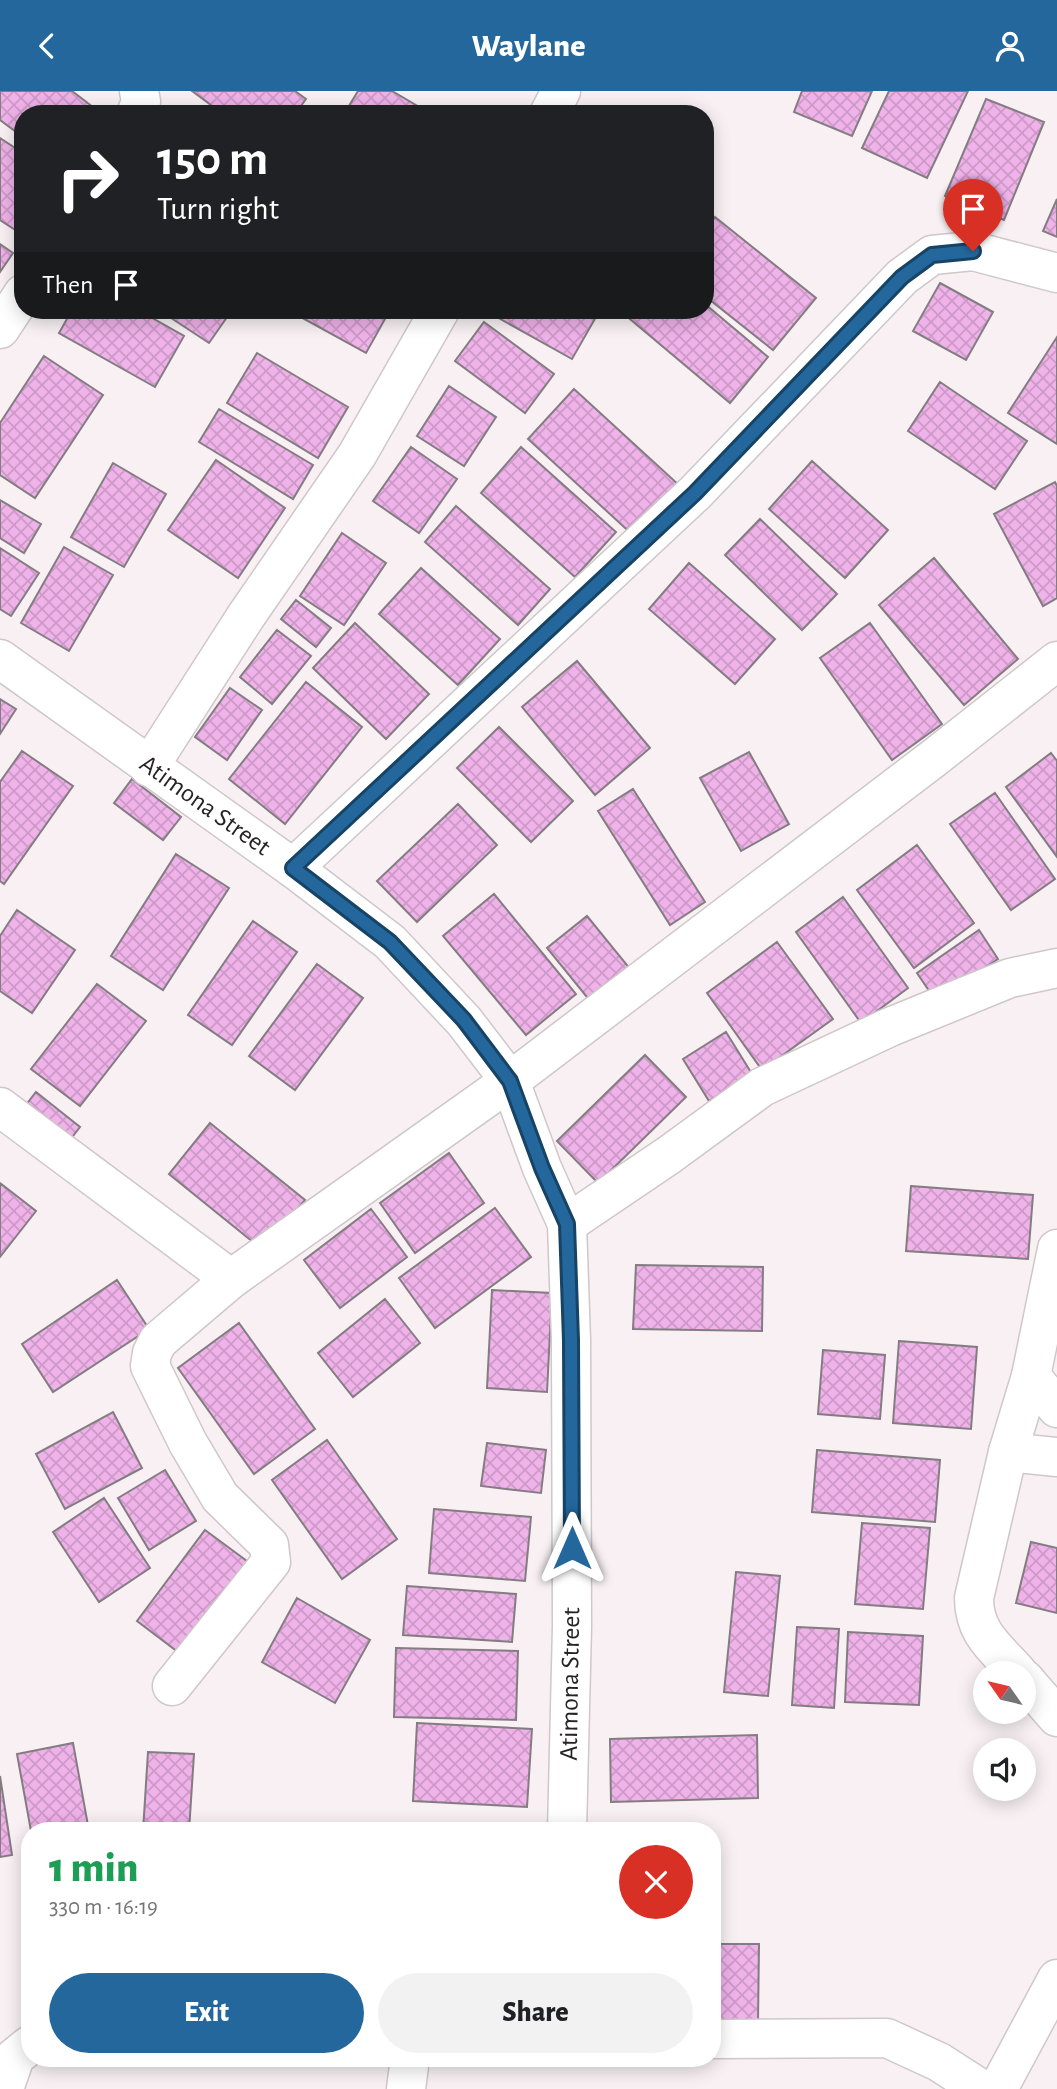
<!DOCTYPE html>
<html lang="en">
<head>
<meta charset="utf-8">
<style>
	body { margin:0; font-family:"Alegreya Sans",sans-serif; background:#f2f2f2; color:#202124; height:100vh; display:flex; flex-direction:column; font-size:26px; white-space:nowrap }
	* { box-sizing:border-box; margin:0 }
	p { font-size:23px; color:#757577 }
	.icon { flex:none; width:38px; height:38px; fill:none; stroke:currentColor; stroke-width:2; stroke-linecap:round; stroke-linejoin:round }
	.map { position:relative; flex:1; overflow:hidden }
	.side { position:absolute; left:21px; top:1731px; width:700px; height:245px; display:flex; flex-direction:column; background:#fff; border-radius:28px; box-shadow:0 4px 18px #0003 }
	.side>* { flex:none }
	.hud { position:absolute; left:14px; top:14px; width:700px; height:214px; border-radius:28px; box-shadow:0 4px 18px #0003; background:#202124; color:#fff; overflow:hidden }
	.needle { width:46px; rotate:304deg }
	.fabs { position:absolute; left:973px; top:1570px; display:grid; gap:14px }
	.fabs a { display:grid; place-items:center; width:63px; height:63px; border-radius:50%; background:#fff; box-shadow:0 4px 18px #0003; font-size:35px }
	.pin { position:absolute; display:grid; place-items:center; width:60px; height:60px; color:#fff; margin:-72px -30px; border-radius:50% 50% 50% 0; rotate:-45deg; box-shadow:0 0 7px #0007 }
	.pin .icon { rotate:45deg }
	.me { position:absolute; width:77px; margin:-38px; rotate:0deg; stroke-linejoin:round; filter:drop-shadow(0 0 5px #0008) }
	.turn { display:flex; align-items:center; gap:24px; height:147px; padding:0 28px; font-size:32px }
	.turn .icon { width:91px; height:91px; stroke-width:2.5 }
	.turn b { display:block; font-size:49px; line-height:60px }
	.then { display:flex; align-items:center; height:66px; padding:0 28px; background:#0003; gap:14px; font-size:26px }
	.round { display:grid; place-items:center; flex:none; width:74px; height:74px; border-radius:37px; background:#f2f2f2 }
	.overview { display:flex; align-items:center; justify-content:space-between; height:119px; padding:0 28px }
	h1 { font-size:42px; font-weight:800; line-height:52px; color:#1e9e55 }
	.cta { display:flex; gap:14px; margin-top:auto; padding:14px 28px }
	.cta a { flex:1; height:80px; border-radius:42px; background:#23679c; color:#fff; font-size:28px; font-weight:800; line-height:80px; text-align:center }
	.cta a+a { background:#f2f2f2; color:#202124 }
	header { display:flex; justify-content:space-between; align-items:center; height:91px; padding:0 28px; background:#23679c; color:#fff; font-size:32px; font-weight:800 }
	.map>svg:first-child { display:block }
	.building { fill:url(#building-cross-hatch); stroke:#837d82; stroke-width:2 }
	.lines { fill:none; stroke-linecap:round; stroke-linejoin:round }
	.minor-casing { stroke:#cfc7ca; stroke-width:41 }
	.minor { stroke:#fff; stroke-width:38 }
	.route-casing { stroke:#174365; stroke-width:18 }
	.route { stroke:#23679c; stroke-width:12 }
	.labels { text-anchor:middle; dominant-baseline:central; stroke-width:5; stroke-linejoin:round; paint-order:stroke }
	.street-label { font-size:26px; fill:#262325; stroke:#fff }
</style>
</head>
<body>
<header><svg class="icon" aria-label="back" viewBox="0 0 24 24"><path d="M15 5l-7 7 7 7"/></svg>Waylane<svg class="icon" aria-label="person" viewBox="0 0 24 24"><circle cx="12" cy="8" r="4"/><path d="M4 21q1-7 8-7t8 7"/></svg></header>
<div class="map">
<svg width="1057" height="1998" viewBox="0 0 1057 1998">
	<defs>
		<pattern id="building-cross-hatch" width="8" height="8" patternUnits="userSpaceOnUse" patternTransform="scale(1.75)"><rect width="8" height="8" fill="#efb2e9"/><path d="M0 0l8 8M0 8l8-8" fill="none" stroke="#cd99c8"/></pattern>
	</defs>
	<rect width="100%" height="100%" fill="#f8f0f3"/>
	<path class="building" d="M0 0H72L102 23H23V46L0 29Z
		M192 0H295L306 8 295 23H223Z
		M358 0H392L431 23H344Z
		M802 0H872L852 45 794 21Z
		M889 0H968L927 87 862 57Z
		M986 8 1044 31 1004 129 945 105Z
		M0 47 23 62V144L0 129Z
		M1057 108V146L1043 140Z
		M715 126 816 207 773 259 705 205V138Z
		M0 153 13 162 0 181Z
		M940 192 993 221 966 269 913 240Z
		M705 213 768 266 730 312 630 228 637 219H705Z
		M72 219H138L184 245 155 296 59 242Z
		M159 219H232L209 252Z
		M288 219H390L366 262Z
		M499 219H600L572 268 495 225Z
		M484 231 554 283 525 322 455 270Z
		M1057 246V353L1008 322Z
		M257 262 348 316 318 367 227 312Z
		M44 265 103 304 35 407 0 384V332Z
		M940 291 1027 350 995 398 908 340Z
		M449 295 496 326 464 375 417 345Z
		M574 298 680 395 635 446 528 348Z
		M219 318 313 374 293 408 199 351Z
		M411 356 457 388 419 442 373 410Z
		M521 356 616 441 575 486 481 402Z
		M216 369 285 417 238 487 168 439Z
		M812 370 888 439 845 487 769 418Z
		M113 372 166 403 124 476 71 446Z
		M1055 391 1057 395V507L1043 515 994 423Z
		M0 409 41 433 24 462 0 447Z
		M456 415 550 498 518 534 425 451Z
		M760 428 837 503 802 539 725 464Z
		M342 442 386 472 344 534 300 505Z
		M64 456 113 484 69 560 21 532Z
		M0 457 39 482 11 525 0 518Z
		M934 467 1018 568 964 614 879 514Z
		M689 472 775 548 735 593 649 518Z
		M421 477 500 548 458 594 379 523Z
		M296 509 331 537 316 556 281 528Z
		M355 532 429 603 386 648 313 577Z
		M870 532 942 633 892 669 820 567Z
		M277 539 311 565 272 613 240 586Z
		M577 570 650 657 595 704 522 616Z
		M306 591 362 636 285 733 229 688Z
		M230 597 262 619 227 669 195 646Z
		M0 608 16 618 0 643Z
		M499 636 573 710 531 751 457 677Z
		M22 660 73 695 4 793 0 790V691Z
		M749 661 789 733 741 760 700 687Z
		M1051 662 1057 670V766L1006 696Z
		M132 688 181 726 163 749 114 712Z
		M633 698 705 811 670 834 598 720Z
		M995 702 1055 788 1011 819 950 733Z
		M458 713 497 754 417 831 377 790Z
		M917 754 974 832 914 877 857 799Z
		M176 763 229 797 163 899 111 865Z
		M494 803 576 903 526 944 443 845Z
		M843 806 908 897 861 932 796 841Z
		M17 819 75 859 32 922 0 900V845Z
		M587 825 631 879 591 911 547 857Z
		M253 830 297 861 232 954 188 924Z
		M979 839 998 868 936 910 917 882Z
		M777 851 833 928 762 979 707 902Z
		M317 873 363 907 295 999 249 965Z
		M97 893 146 930 80 1015 31 978Z
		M726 941 752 983 709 1010 683 968Z
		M645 964 686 1006 598 1092 557 1050Z
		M36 1001 80 1036 66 1054 22 1019Z
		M210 1032 305 1109 264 1160 169 1083Z
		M449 1062 484 1112 415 1162 380 1112Z
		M0 1092 36 1120 0 1166Z
		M911 1095 1033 1104 1028 1168 906 1160Z
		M495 1117 531 1166 435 1237 399 1187Z
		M371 1118 407 1166 340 1217 304 1169Z
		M636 1174 763 1176 762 1240 633 1238Z
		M117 1189 149 1238 53 1301 22 1253Z
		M492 1199 552 1202 547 1301 487 1297Z
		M385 1208 420 1252 353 1306 318 1262Z
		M239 1232 315 1338 254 1383 178 1277Z
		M899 1250 977 1256 971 1338 893 1332Z
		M823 1259 885 1264 880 1328 818 1323Z
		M113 1321 142 1377 65 1418 36 1363Z
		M327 1349 397 1448 342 1488 272 1389Z
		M487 1352 546 1359 541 1402 481 1395Z
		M817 1359 940 1369 935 1431 812 1421Z
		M165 1379 196 1430 149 1459 118 1407Z
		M104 1407 150 1477 99 1511 53 1441Z
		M434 1418 531 1426 525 1490 429 1482Z
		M862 1432 930 1437 923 1518 855 1513Z
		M205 1439 255 1476 186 1567 137 1530Z
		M1031 1451 1057 1457V1522L1016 1512Z
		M736 1481 780 1485 768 1605 724 1601Z
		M407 1495 516 1503 512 1551 403 1544Z
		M297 1507 370 1549 335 1612 262 1571Z
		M797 1536 839 1538 834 1617 792 1614Z
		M848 1541 923 1545 919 1614 845 1611Z
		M396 1557 518 1560 516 1629 394 1626Z
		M417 1632 532 1638 527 1716 413 1710Z
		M757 1644 758 1707 611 1711 610 1648Z
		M73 1652 89 1740H31L17 1663Z
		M148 1661 194 1663 189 1740H143Z
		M0 1685 12 1764 0 1766Z
		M712 1853H759L758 1931H712Z"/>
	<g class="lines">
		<g class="minor-casing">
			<g id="minor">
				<path d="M136 23 141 11 139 0"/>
				<path d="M549 23 561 0"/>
				<path d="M0 238 23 203"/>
				<path id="s1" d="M0 568 293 777 390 851 464 930 510 990 542 1077 567 1133 571 1249 572 1535 567 1740"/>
				<path d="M149 676 246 525 357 364 440 219"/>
				<path d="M293 777 695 402 902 186 932 164 973 160 1057 182"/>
				<path d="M0 1016 231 1188"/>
				<path d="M567 1133 669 1064 762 996 890 936 1010 887 1057 877"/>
				<path d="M1031 1285 1057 1317"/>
				<path d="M1008 1361 1057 1366"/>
				<path d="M1018 1582C996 1557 974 1543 974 1507L1008 1361 1031 1285 1057 1158"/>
				<path d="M1024 1588 1057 1626"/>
				<path d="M172 1595 271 1471 269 1454 220 1406 188 1352 150 1275 152 1262 158 1250 231 1188 510 990 934 667 1057 570"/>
				<path d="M712 1948 887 1947 939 1971 981 1998"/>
				<path d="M4 1998 15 1966 30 1954"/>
				<path d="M406 1998 410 1967"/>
				<path d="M998 1998 1057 1888"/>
			</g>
		</g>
		<use href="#minor" class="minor"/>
	</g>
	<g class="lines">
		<g class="route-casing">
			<path id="route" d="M572 1457 571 1249 567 1133 542 1077 510 990 464 929 390 851 293 777 695 402 902 186 932 164 973 160"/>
		</g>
		<use href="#route" class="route"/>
	</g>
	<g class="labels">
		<g class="street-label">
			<text stroke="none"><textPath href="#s1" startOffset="252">Atimona Street</textPath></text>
			<text transform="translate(570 1593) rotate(-89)">Atimona Street</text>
		</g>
	</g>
</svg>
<div class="fabs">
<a><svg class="needle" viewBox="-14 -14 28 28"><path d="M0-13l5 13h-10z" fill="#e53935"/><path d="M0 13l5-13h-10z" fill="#757577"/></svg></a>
<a><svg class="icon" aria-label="sound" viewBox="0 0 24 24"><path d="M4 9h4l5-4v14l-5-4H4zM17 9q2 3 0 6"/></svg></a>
</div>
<div class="pin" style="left:973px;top:160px;background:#d93025"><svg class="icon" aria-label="arrive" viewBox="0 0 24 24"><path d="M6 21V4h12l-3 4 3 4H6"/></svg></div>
<svg class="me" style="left:572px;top:1457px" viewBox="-20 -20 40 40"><path d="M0-17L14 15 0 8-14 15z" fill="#23679c" stroke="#fff" stroke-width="4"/></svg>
<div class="hud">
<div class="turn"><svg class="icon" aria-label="right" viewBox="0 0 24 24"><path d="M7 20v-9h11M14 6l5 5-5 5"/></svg><div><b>150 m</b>Turn right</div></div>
<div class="then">Then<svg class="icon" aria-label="arrive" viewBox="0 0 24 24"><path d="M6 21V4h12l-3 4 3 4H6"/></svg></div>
</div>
<section class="side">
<div class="overview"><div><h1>1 min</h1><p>330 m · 16:19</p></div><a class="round" style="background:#d93025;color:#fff"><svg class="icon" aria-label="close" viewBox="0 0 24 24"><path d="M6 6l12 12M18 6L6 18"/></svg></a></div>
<div class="cta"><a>Exit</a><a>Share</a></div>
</section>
</div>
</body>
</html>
